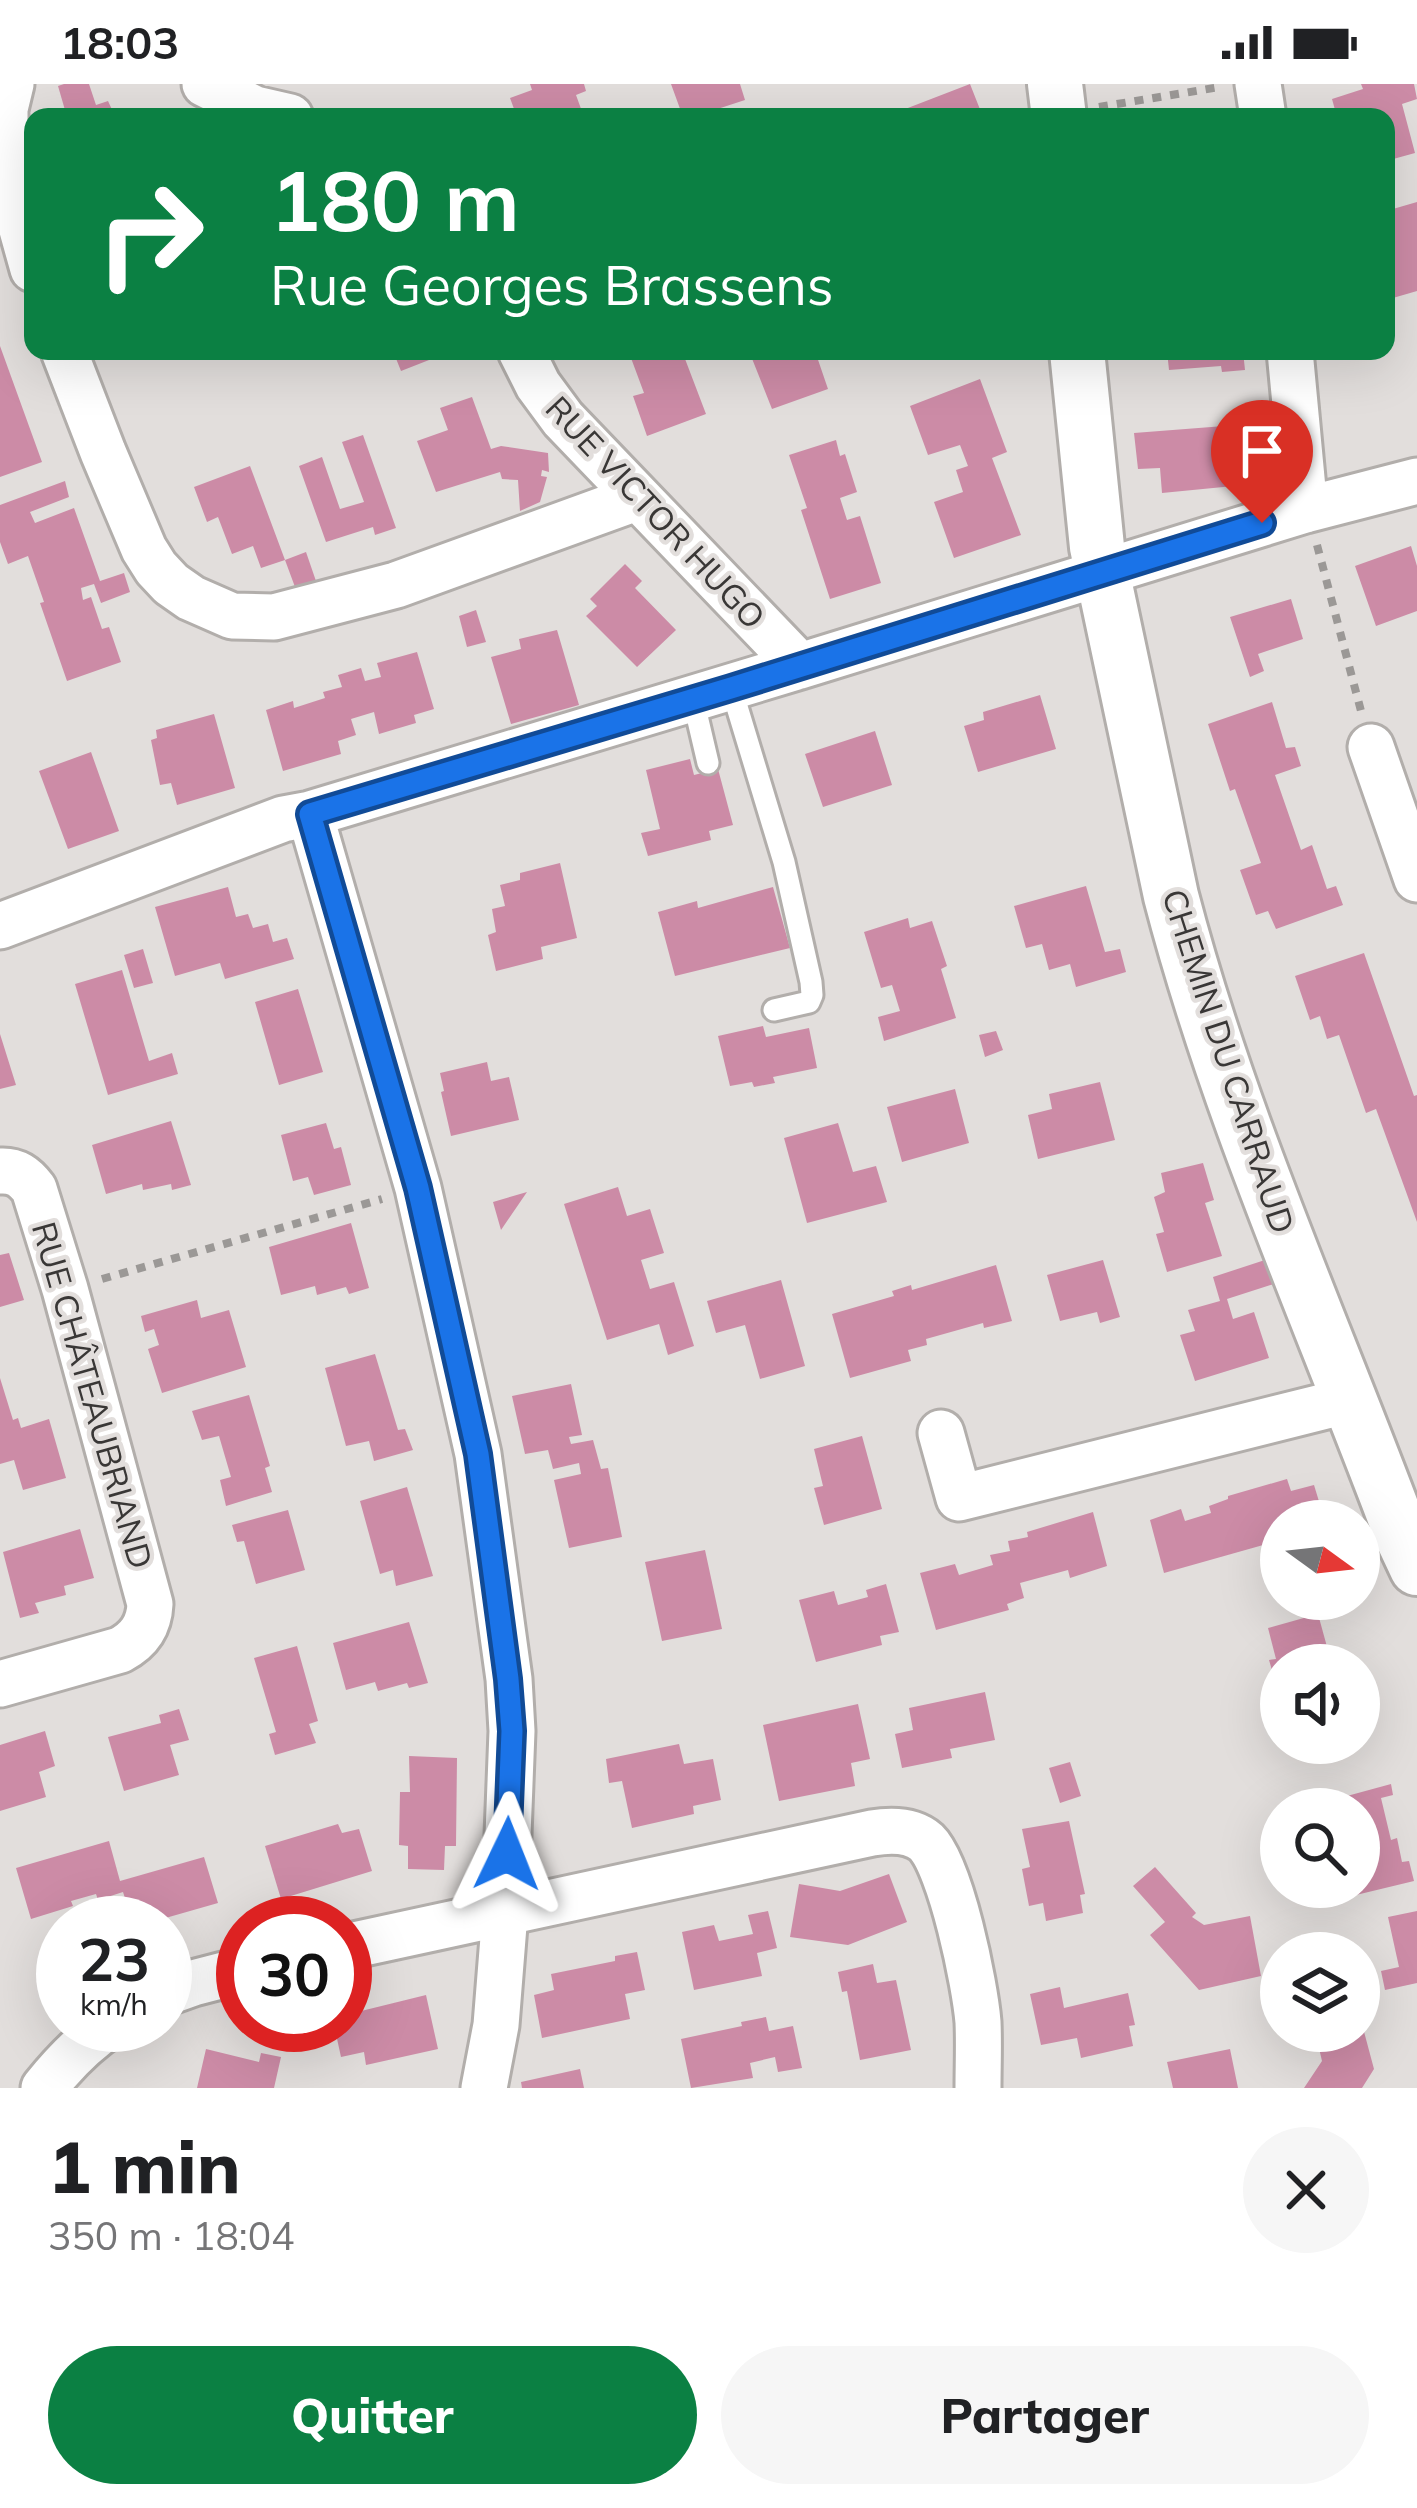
<!DOCTYPE html>
<html lang="fr">
<head>
<meta charset="utf-8">
<style>
	body { margin:0; font-family:Mulish,sans-serif; background:#f6f6f6; color:#202124; height:100vh; display:flex; flex-direction:column; font-size:45px; white-space:nowrap }
	* { box-sizing:border-box; margin:0 }
	p { font-size:39px; color:#757577 }
	.icon { flex:none; width:66px; height:66px; fill:none; stroke:currentColor; stroke-width:2; stroke-linecap:round; stroke-linejoin:round }
	.map { position:relative; height:2004px; overflow:hidden }
	.drawer { display:flex; flex-direction:column; background:#fff; flex:1 }
	.drawer>* { flex:none }
	.guide { position:absolute; left:24px; top:24px; width:1371px; height:252px; border-radius:24px; box-shadow:0 12px 48px #0002; background:#0b8043; color:#fff; overflow:hidden }
	.needle { width:78px; rotate:105deg }
	.controls { position:absolute; left:1260px; top:1416px; display:grid; gap:24px }
	.controls a { display:grid; place-items:center; width:120px; height:120px; border-radius:50%; background:#fff; box-shadow:0 12px 48px #0002; font-size:60px }
	.speed { position:absolute; left:36px; top:1812px; display:flex; gap:24px; font-size:60px; font-weight:700; text-align:center }
	.speed>* { display:grid; place-content:center; width:156px; height:156px; border-radius:50%; background:#fff; box-shadow:0 12px 48px #0002; line-height:1 }
	.speed small { font-size:30px; font-weight:400 }
	.speed .limit { border:18px solid #d22; background:#fff; color:#111 }
	.pin { position:absolute; display:grid; place-items:center; width:102px; height:102px; color:#fff; margin:-123px -51px; border-radius:50% 50% 50% 0; rotate:-45deg; box-shadow:0 0 12px #0007 }
	.pin .icon { rotate:45deg }
	.me { position:absolute; width:132px; margin:-66px; rotate:2deg; stroke-linejoin:round; filter:drop-shadow(0 0 9px #0008) }
	.turn { display:flex; align-items:center; gap:42px; height:252px; padding:0 48px; font-size:54px }
	.turn .icon { width:156px; height:156px; stroke-width:2.5 }
	.turn b { display:block; font-size:84px; line-height:102px }
	.round { display:grid; place-items:center; flex:none; width:126px; height:126px; border-radius:63px; background:#f6f6f6 }
	.head { display:flex; align-items:center; justify-content:space-between; height:204px; padding:0 48px }
	h1 { font-size:72px; font-weight:800; line-height:90px }
	.action { display:flex; gap:24px; margin-top:auto; padding:24px 48px }
	.action a { flex:1; height:138px; border-radius:72px; background:#0b8043; color:#fff; font-size:48px; font-weight:800; line-height:138px; text-align:center }
	.action a+a { background:#f6f6f6; color:#202124 }
	.status { display:flex; justify-content:space-between; align-items:center; height:84px; padding:0 60px; background:#fff; direction:ltr }
	.status svg { height:33px; fill:currentColor }
	.map>svg:first-child { display:block }
	.building { fill:#cc8ba6 }
	.lines { fill:none; stroke-linecap:round; stroke-linejoin:round }
	.service-casing { stroke:#b2aeab; stroke-width:27 }
	.minor-casing { stroke:#b2aeab; stroke-width:51 }
	.tertiary-casing { stroke:#b2aeab; stroke-width:60 }
	.path { stroke:#9b9896; stroke-width:8; stroke-dasharray:9 9; stroke-linecap:butt }
	.service { stroke:#fff; stroke-width:21 }
	.minor { stroke:#fff; stroke-width:45 }
	.tertiary { stroke:#fff; stroke-width:54 }
	.route-casing { stroke:#114b97; stroke-width:30 }
	.route { stroke:#1a73e8; stroke-width:21 }
	.labels { text-anchor:middle; dominant-baseline:central; stroke-width:9; stroke-linejoin:round; paint-order:stroke }
	.street-label { font-size:33px; fill:#393736; stroke:#e2dedc }
</style>
</head>
<body>
<div class="status"><b>18:03</b><svg viewBox="0 0 49 12"><path d="M0 12V9h3v3zM5 12V6h3v6zM10 12V3h3v9zM15 12V0h3v12zM26 1h20v11H26zM47 4h2v5h-2z"/></svg></div>
<div class="map">
<svg width="1417" height="2004" viewBox="0 0 1417 2004">
	<rect width="100%" height="100%" fill="#e2dedc"/>
	<path class="building" d="M64 0H89L96 21 108 17 114 30 132 24 135 33H67L58 2Z
		M530 0H584L586 7 576 11 584 33H517L510 14 532 6Z
		M671 0H740L745 16 693 33H683Z
		M970 0 983 33H902L900 27Z
		M1361 0H1414L1417 15 1402 20 1415 69 1386 77V33H1337L1332 15 1363 5Z
		M1417 118V207L1386 216V127Z
		M0 262 42 378 0 393Z
		M393 267H452L401 287Z
		M619 267H682L706 330 647 352 633 312 644 309 631 274 622 276Z
		M749 267H815L828 305 772 325Z
		M1167 267H1243L1245 286 1222 288 1221 282 1169 286Z
		M980 295 1007 368 992 374 1021 451 954 474 934 418 963 408 956 386 968 382 960 361 928 371 910 322Z
		M472 313 491 365 501 362 548 369 549 388 542 386 541 392 547 393 540 418 520 427 518 396 502 395 500 388 436 408 417 357 448 346 440 324Z
		M1250 340 1254 400 1162 409 1160 384 1138 385 1134 349Z
		M363 351 396 444 375 451 373 443 326 458 299 382 322 373 340 425 364 418 342 358Z
		M836 356 840 372 845 370 857 408 840 414 847 436 860 432 881 499 830 515 801 426 807 424 789 371Z
		M250 382 285 476 261 484 253 462 232 470 218 433 207 438 194 403Z
		M65 397 69 413 30 428 35 439 74 424 100 497 124 489 130 508 101 519 94 500 81 504 83 516 91 513 102 545 109 543 121 578 67 597 40 519 44 518 28 472 8 480 0 458V421Z
		M1411 462 1417 482V527L1376 542 1355 482Z
		M306 468 317 500 295 503 285 476Z
		M625 480 642 497 635 504 676 546 637 583 586 532 597 522 590 515Z
		M1291 515 1303 555 1258 570 1264 587 1250 593 1230 533Z
		M476 526 486 558 467 563 459 532Z
		M557 546 579 621 511 640 491 573 521 565 519 555Z
		M417 568 434 625 414 631 416 639 379 650 374 628 351 635 356 651 338 657 341 670 283 687 266 626 293 617 294 624 325 614 323 608 342 603 338 591 361 584 365 597 381 593 377 579Z
		M1040 611 1056 665 978 688 964 642 984 636 983 628Z
		M1272 618 1286 664 1295 663 1301 682 1275 691 1301 766 1312 761 1327 805 1336 802 1343 821 1276 845 1268 827 1256 831 1240 786 1261 779 1235 705 1230 707 1208 640Z
		M214 630 235 704 177 721 171 699 160 701 151 656 157 654 156 646Z
		M875 647 892 701 823 723 805 670Z
		M91 668 119 747 68 765 39 687Z
		M690 675 694 691 718 685 733 741 709 747 711 756 648 772 641 749 660 745 646 686Z
		M560 779 577 854 541 863 543 875 496 887 488 851 496 848 492 825 505 822 500 801 520 796V789Z
		M1086 802 1105 868 1120 865 1126 888 1076 903 1070 880 1049 886 1042 860 1026 864 1014 822Z
		M228 803 236 833 248 830 253 844 268 840 273 858 287 854 294 875 225 895 220 879 175 892 155 823Z
		M773 803 790 864 675 892 658 828 697 817 698 824Z
		M908 834 910 844 932 837 947 882 941 885 956 934 884 957 878 933 900 927 892 901 881 904 864 848Z
		M143 865 153 899 134 904 124 871Z
		M1364 869 1414 1012 1417 1011V1138L1376 1025 1366 1029 1339 951 1327 955 1320 932 1310 936 1295 892Z
		M122 886 149 977 172 969 178 990 108 1011 75 900Z
		M298 905 323 988 279 1001 255 918Z
		M763 942 766 953 809 944 817 984 773 993 775 999 754 1003 752 998 730 1002 718 952Z
		M996 947 1003 966 985 973 979 951Z
		M0 950 16 1001 0 1005Z
		M487 978 491 997 509 993 519 1036 451 1052 441 1008 444 1007 440 989Z
		M1100 998 1115 1056 1038 1075 1028 1031 1052 1025 1049 1010Z
		M955 1005 969 1059 902 1078 887 1023Z
		M171 1037 191 1101 172 1106 171 1100 143 1106 142 1100 106 1110 92 1061Z
		M326 1039 334 1065 341 1063 351 1101 314 1111 308 1093 293 1097 281 1051Z
		M838 1039 853 1088 876 1082 887 1118 807 1139 784 1054Z
		M1203 1079 1214 1116 1205 1119 1222 1172 1167 1188 1156 1150 1164 1148 1154 1113 1165 1108 1161 1089Z
		M618 1103 627 1132 650 1125 664 1169 641 1176 650 1205 674 1198 694 1262 668 1271 659 1240 607 1256 564 1120Z
		M527 1108 501 1146 493 1118Z
		M351 1139 369 1204 349 1210 346 1203 317 1211 315 1202 281 1211 269 1163Z
		M9 1169 24 1216 0 1223V1171Z
		M1268 1175 1277 1199 1227 1215 1233 1235 1254 1228 1269 1274 1195 1297 1180 1251 1195 1247 1188 1226 1220 1217 1213 1193Z
		M1103 1176 1120 1233 1100 1239 1097 1228 1060 1237 1047 1191Z
		M996 1181 1012 1237 984 1244 983 1239 926 1255 927 1261 908 1266 911 1277 850 1294 832 1230 894 1212 892 1207 911 1201 912 1206Z
		M781 1196 805 1282 760 1295 745 1241 716 1249 707 1217Z
		M197 1216 201 1234 229 1226 246 1283 162 1309 148 1265 159 1261 154 1245 145 1248 141 1232Z
		M375 1270 398 1346 405 1345 413 1366 374 1377 369 1357 346 1362 325 1284Z
		M0 1294 13 1336 18 1334 21 1344 49 1335 66 1394 23 1406 14 1376 0 1380Z
		M571 1300 582 1351 569 1353 571 1360 593 1356 601 1385 608 1384 622 1453 569 1464 554 1396 581 1390 579 1379 553 1385 548 1366 525 1370 512 1312Z
		M249 1311 270 1382 265 1384 272 1408 226 1422 220 1396 231 1393 219 1352 202 1356 192 1327Z
		M862 1352 882 1425 824 1441 814 1404 823 1402 814 1365Z
		M1287 1395 1291 1407 1314 1401 1325 1437H1281V1456L1164 1489 1150 1436 1181 1425 1185 1437 1211 1429 1209 1422 1228 1415V1412Z
		M407 1403 433 1492 396 1502 393 1486 380 1490 360 1417Z
		M288 1426 305 1486 256 1500 244 1457 237 1458 232 1441Z
		M1093 1428 1107 1482 1070 1494 1068 1486 1020 1499 1024 1514 1007 1520 1009 1526 936 1546 920 1489 955 1480 959 1491 993 1481 990 1471 1010 1467 1008 1457 1028 1453 1027 1448Z
		M80 1445 94 1494 64 1502 66 1511 35 1519 39 1529 20 1534 3 1468Z
		M705 1466 722 1545 662 1557 645 1478Z
		M886 1500 899 1548 880 1552 882 1561 816 1578 799 1516 834 1507 838 1521 868 1513 866 1506Z
		M1318 1530 1332 1581H1281L1280 1614 1269 1576 1276 1575 1268 1544Z
		M409 1538 428 1599 409 1604 407 1599 378 1607 375 1598 346 1606 333 1559Z
		M297 1562 318 1637 309 1640 316 1659 275 1671 269 1650 276 1648 254 1574Z
		M985 1608 995 1656 950 1665 952 1674 902 1684 895 1650 913 1646 909 1624Z
		M858 1620 870 1675 851 1679 855 1702 779 1717 763 1641Z
		M179 1625 189 1656 170 1661 179 1691 124 1707 108 1653 161 1639 159 1631Z
		M45 1647 55 1682 39 1688 46 1713 0 1727V1661Z
		M679 1660 684 1680 713 1675 721 1716 693 1722 694 1730 632 1744 622 1697 609 1699 606 1675Z
		M409 1672 457 1674 456 1762H445L444 1786 408 1785V1762L399 1761 400 1708H410Z
		M1070 1678 1081 1712 1060 1719 1049 1684Z
		M1391 1700 1393 1711 1381 1714 1391 1756 1397 1754 1402 1778 1409 1777 1414 1797 1356 1811 1354 1803H1359V1725H1339L1336 1715Z
		M1069 1737 1085 1810 1080 1811 1083 1829 1046 1837 1043 1819 1029 1822 1022 1785 1030 1783 1022 1745Z
		M338 1740 342 1749 359 1745 372 1787 281 1815 265 1762Z
		M109 1757 120 1797 204 1773 218 1819 155 1837 151 1821 129 1827 123 1808 98 1816 96 1810 71 1817 73 1822 31 1835 16 1784Z
		M1155 1783 1196 1829 1192 1833 1204 1841 1250 1832 1261 1892 1199 1906 1150 1851 1165 1838 1133 1802Z
		M889 1790 907 1838 848 1861 790 1853 799 1800 840 1807Z
		M768 1827 777 1864 757 1869 762 1892 694 1906 682 1848 714 1841 719 1857 753 1850 748 1831Z
		M1417 1827V1899L1385 1906 1381 1887 1399 1883 1388 1833Z
		M637 1868 645 1906 625 1910 630 1935 542 1954 534 1911 554 1906 551 1890 615 1877V1872Z
		M873 1880 877 1899 896 1896 911 1966 860 1976 847 1907 842 1908 838 1888Z
		M1060 1903 1064 1924 1128 1909 1135 1941 1129 1942 1133 1962 1081 1974 1077 1954 1041 1961 1030 1910Z
		M426 1911 438 1965 366 1981 364 1968 341 1973 334 1941H345V1931Z
		M1359 1929 1374 1985 1362 2004H1304L1322 1977 1315 1947H1359Z
		M766 1933 769 1947 793 1942 802 1984 778 1988 775 1973 750 1979 753 1994 691 2004 681 1955 742 1942 741 1938Z
		M206 1965 259 1978 261 1969 281 1973 274 2004H197Z
		M1230 1965 1238 2004H1173L1167 1978Z
		M580 1985 584 2004H522L521 1998Z"/>
	<g class="lines">
		<g class="service-casing">
			<path id="service" d="M731 603 784 778 811 898 812 911 809 918 774 926
				M693 615 708 679"/>
		</g>
		<g class="minor-casing">
			<path id="minor" d="M11 0 5 25V85L33 185
				M205 0 255 25 290 33
				M1258 0 1263 33
				M64 267 103 368 144 465 156 484 171 500 191 514 232 532 274 533 396 501 636 414
				M521 267 538 301 563 335 800 582
				M1290 267 1305 426
				M1371 663 1417 795
				M310 730 418 1104 478 1370 509 1595 512 1647 505 1829 496 1941 484 2004
				M0 842 283 735 310 730 800 582 1305 426 1417 397
				M0 1087C16 1086 25 1093 34 1105L65 1205 150 1520C149 1542 139 1556 120 1566L0 1600
				M941 1349 959 1414 1326 1322 1350 1314
				M345 1863 872 1749C890 1746 912 1746 926 1758 951 1782 975 1901 978 1938 979 1960 978 1982 978 2004
				M165 1909 193 1899 243 1886
				M44 2004C64 1979 84 1958 110 1941"/>
		</g>
		<g class="tertiary-casing">
			<path id="tertiary" d="M1055 0 1059 33
				M1077 267 1097 463 1171 812C1228 1031 1323 1240 1402 1452L1417 1484"/>
		</g>
		<path class="path" d="M1099 23 1220 3
			M1317 461 1361 627
			M102 1195 382 1115"/>
		<use href="#service" class="service"/>
		<use href="#minor" class="minor"/>
		<use href="#tertiary" class="tertiary"/>
	</g>
	<g class="lines">
		<g class="route-casing">
			<path id="route" d="M507 1770 512 1647 508 1595 478 1370 418 1104 310 730 731 604 1262 439"/>
		</g>
		<use href="#route" class="route"/>
	</g>
	<g class="labels">
		<g class="street-label">
			<text transform="translate(656 428) rotate(47)">RUE VICTOR HUGO</text>
			<text transform="translate(1229 977) rotate(72)">CHEMIN DU CARRAUD</text>
			<text transform="translate(93 1311) rotate(74)">RUE CHÂTEAUBRIAND</text>
		</g>
	</g>
</svg>
<div class="controls">
<a><svg class="needle" viewBox="-14 -14 28 28"><path d="M0-13l5 13h-10z" fill="#e53935"/><path d="M0 13l5-13h-10z" fill="#757577"/></svg></a>
<a><svg class="icon" aria-label="sound" viewBox="0 0 24 24"><path d="M4 9h4l5-4v14l-5-4H4zM17 9q2 3 0 6"/></svg></a>
<a><svg class="icon" aria-label="search" viewBox="0 0 24 24"><circle cx="10" cy="10" r="6"/><path d="M15 15l6 6"/></svg></a>
<a><svg class="icon" aria-label="layers" viewBox="0 0 24 24"><path d="M12 4l9 5-9 5-9-5zM3 14l9 5 9-5"/></svg></a>
</div>
<div class="speed"><div>23<small>km/h</small></div><div class="limit">30</div></div>
<div class="pin" style="left:1262px;top:439px;background:#d93025"><svg class="icon" aria-label="arrive" viewBox="0 0 24 24"><path d="M6 21V4h12l-3 4 3 4H6"/></svg></div>
<svg class="me" style="left:507px;top:1770px" viewBox="-20 -20 40 40"><path d="M0-17L14 15 0 8-14 15z" fill="#1a73e8" stroke="#fff" stroke-width="4"/></svg>
<div class="guide">
<div class="turn"><svg class="icon" aria-label="right" viewBox="0 0 24 24"><path d="M7 20v-9h11M14 6l5 5-5 5"/></svg><div><b>180 m</b>Rue Georges Brassens</div></div>
</div>
</div>
<section class="drawer">
<div class="head"><div><h1>1 min</h1><p>350 m · 18:04</p></div><a class="round"><svg class="icon" aria-label="close" viewBox="0 0 24 24"><path d="M6 6l12 12M18 6L6 18"/></svg></a></div>
<div class="action"><a>Quitter</a><a>Partager</a></div>
</section>
</body>
</html>
